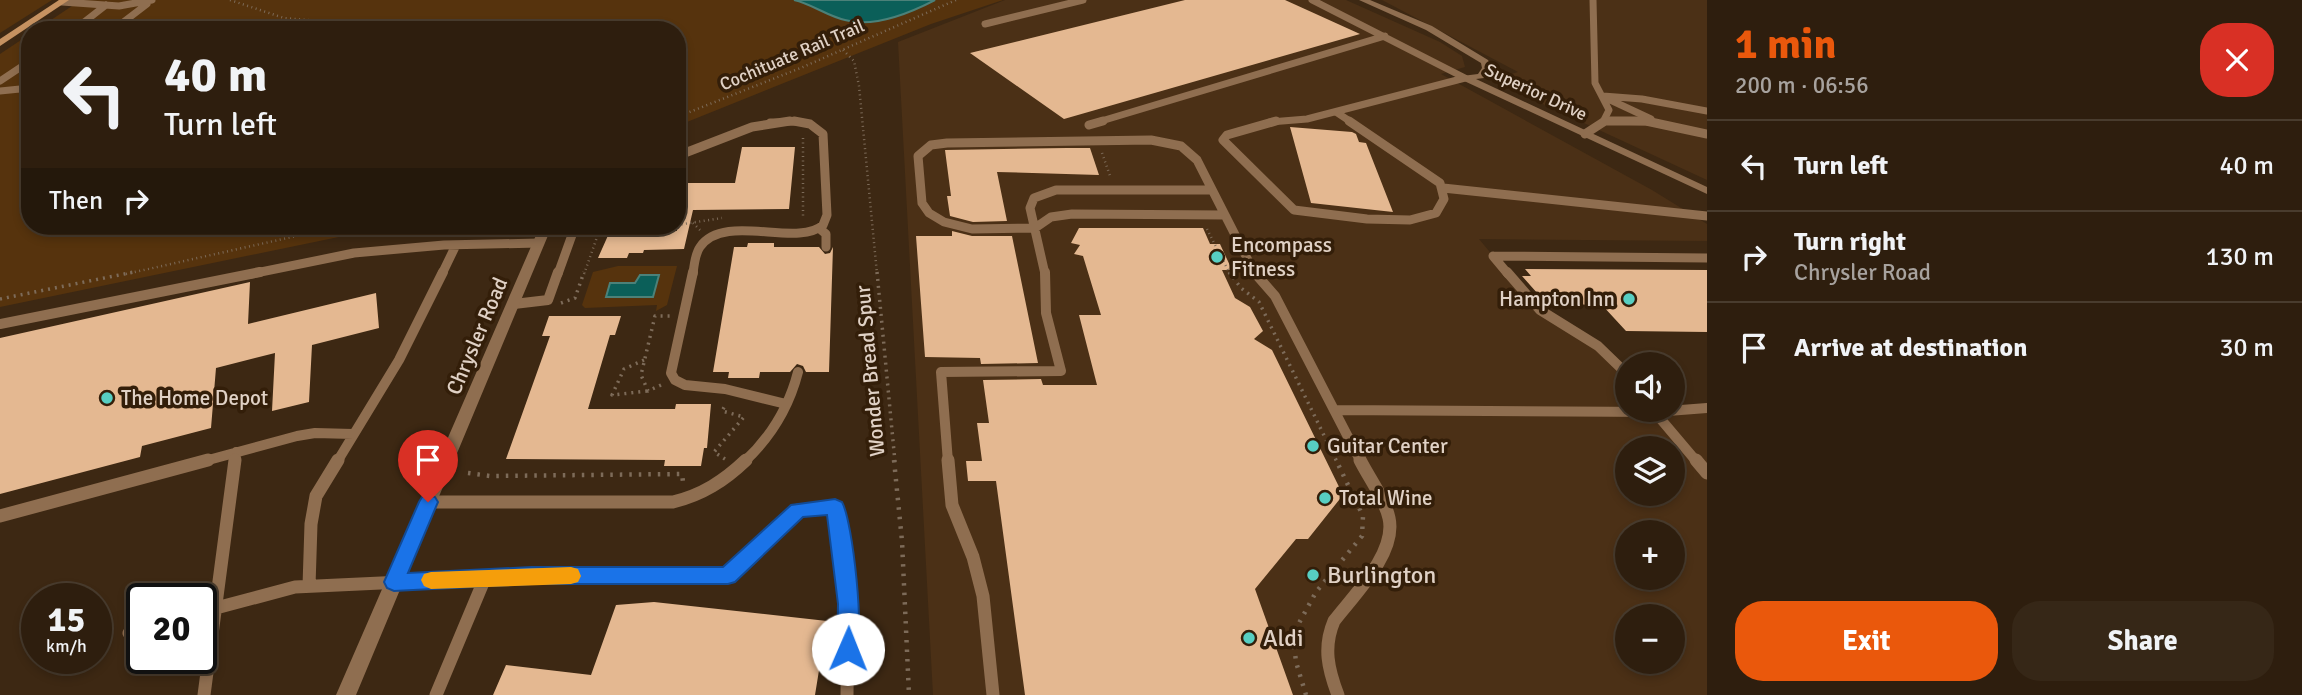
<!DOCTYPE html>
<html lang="en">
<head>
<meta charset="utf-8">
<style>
	body { margin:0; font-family:Signika,sans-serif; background:#362717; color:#f1f3f6; height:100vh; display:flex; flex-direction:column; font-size:26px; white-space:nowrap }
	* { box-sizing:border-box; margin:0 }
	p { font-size:23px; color:#a7a29e }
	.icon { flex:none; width:38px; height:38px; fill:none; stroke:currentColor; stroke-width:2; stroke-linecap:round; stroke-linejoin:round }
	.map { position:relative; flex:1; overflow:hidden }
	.details { display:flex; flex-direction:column; background:#2e1e0e; width:595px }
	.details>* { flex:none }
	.hud { position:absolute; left:21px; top:21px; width:665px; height:214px; border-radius:28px; box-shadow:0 4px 10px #0003,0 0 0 2px #493c2e; background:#2e1e0e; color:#f1f3f6; overflow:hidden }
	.fabs { position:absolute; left:1615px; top:352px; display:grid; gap:14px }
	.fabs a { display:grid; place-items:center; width:70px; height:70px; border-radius:50%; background:#2e1e0e; box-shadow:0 4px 10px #0003,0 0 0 2px #493c2e; font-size:35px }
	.speed { position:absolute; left:21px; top:583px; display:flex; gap:14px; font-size:35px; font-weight:700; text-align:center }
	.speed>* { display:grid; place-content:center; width:91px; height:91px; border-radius:50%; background:#2e1e0e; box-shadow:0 4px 10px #0003,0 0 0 2px #493c2e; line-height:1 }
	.speed small { font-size:18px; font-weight:400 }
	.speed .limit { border:4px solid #111; border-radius:10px; background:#fff; color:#111 }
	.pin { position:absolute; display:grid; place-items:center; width:60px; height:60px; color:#fff; margin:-72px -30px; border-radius:50% 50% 50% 0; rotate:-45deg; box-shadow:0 0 7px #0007 }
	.pin .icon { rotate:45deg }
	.me { position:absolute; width:77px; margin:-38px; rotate:1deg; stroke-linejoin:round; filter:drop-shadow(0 0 5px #0008) }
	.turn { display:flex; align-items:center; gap:24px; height:147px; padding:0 28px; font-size:32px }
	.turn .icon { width:91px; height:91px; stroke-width:2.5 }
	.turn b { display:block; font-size:49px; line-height:60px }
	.then { display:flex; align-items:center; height:66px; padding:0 28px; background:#0003; gap:14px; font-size:26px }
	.round { display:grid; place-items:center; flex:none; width:74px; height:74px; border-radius:28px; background:#362717 }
	.headline { display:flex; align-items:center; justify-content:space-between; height:119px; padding:0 28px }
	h1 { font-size:42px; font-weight:700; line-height:52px; color:#ea580c }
	.button { display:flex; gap:14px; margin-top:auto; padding:14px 28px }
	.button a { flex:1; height:80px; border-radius:28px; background:#ea580c; color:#fff; font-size:28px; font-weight:700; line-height:80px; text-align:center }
	.button a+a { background:#362717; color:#f1f3f6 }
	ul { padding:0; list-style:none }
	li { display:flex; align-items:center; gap:21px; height:91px; padding:0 28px; border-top:2px solid #493c2e }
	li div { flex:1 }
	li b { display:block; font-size:26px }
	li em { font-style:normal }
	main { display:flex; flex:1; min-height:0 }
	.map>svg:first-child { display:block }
	.built { fill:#4b3016; fill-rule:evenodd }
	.green { fill:#56330d }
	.water { fill:#0b5f59; stroke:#4b8179; stroke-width:2 }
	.building { fill:#e4b891 }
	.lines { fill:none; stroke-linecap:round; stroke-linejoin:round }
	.path-far2 { stroke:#7d6b59; stroke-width:2.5; stroke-dasharray:1 3.5; stroke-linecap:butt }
	.path-far1 { stroke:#7d6b59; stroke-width:3.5; stroke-dasharray:2 5; stroke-linecap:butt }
	.path { stroke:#7d6b59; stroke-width:4.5; stroke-dasharray:2.5 7; stroke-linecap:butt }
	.service-far3 { stroke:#8f6e50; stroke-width:7 }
	.service-far2 { stroke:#8f6e50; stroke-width:9 }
	.service-far1 { stroke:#8f6e50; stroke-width:10 }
	.service { stroke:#8f6e50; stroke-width:13 }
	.minor { fill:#8f6e50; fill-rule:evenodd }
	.secondary { fill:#c69261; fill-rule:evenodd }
	.route { fill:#1a73e8; stroke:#114b97; stroke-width:2 }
	.slow { fill:#f59e0b }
	.poi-dot { fill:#57cec2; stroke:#331e09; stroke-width:2.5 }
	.labels { text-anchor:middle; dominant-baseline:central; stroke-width:7; stroke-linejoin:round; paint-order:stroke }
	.far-street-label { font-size:18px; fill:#e0d1c5; stroke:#331e09 }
	.poi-label { font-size:21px; fill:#e0d1c5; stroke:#331e09; text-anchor:start }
	.street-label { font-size:21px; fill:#e0d1c5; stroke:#331e09 }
	.near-poi-label { font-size:24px; fill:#e0d1c5; stroke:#331e09; text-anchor:start }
</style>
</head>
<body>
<main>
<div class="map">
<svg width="1707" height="695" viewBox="0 0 1707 695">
	<rect width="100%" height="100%" fill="#3d2813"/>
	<path class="built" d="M1005 0H1346L1440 42 1462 56 1465 67 1441 74 1652 190 1707 224V241L1479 239 1532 303 1582 337 1628 375V410L1707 408V695H933L898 42ZM1628 448H1673V494H1628ZM1628 532H1673V578H1628ZM1628 616H1673V662H1628Z
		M1382 0H1707V180L1491 80 1518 72Z"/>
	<path class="green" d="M0 0H52L0 33Z
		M81 0H1003L931 24 677 126V30H36Z
		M30 34V226H392L0 307V54Z
		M618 266H677L667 305 656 311 657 305 585 308 582 305 593 272Z"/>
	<path class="water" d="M794 0H935C910 13 874 28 845 20 827 16 812 4 794 0Z
		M640 275H659L653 297H606L610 283H635Z"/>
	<path class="building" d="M1185 0H1285L1360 34 1064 119 970 53Z
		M1290 127 1352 132 1356 134 1359 142 1366 143 1393 212 1311 203Z
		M742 147H795L789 209 693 210 684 249 644 250 643 253H629L627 258H598L610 231H677V183H735Z
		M1067 148H1090L1099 175 997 172 1007 221 973 222 950 216 947 196H951L945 150Z
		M1079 228H1203L1210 244H1220L1232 270H1222L1235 298 1250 307 1263 331 1254 339 1272 350 1343 495 1308 539H1296L1255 589 1293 695H1025L996 481H968L966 461H982L977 423H989L983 380 1041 379 1043 385H1097L1079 315H1101L1083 256 1074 254 1080 245 1071 243Z
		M952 231 972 236H1012L1038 363 981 364 980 358 925 357 916 236H952Z
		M748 243H774V247H819L825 254 830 253 833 247 829 372H806L803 366 797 364 790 372H760L759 378H728L729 372H713L734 247H747Z
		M1525 269 1707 270V332L1626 331 1602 305 1556 304 1548 295 1538 294 1522 276H1531Z
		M250 282 248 324 376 293 379 328 312 345 309 402 272 411 275 353 216 368 211 428 142 446 140 457 0 494V338Z
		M549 316H621L615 335H610L588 409H675L676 404H711L707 448H704L701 466H664L665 460 506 459 550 336H542Z
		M654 602 827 621 815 695H493L506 665 591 675 616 605Z"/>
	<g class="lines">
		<path class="path-far2" d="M230 0 284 18 318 21 336 30
			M843 50 854 61 859 86 877 274
			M677 117 803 67 956 0
			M803 138V218
			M1102 153 1110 176
			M693 223 700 230
			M677 225 722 218
			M1207 229 1230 274
			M126 274 341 226
			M584 274 596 240 597 235 593 233"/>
		<path class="path-far1" d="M877 272 895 462
			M1229 272 1241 288 1259 302 1337 462
			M0 299 134 272
			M561 303 575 298 584 272
			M644 360 624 369 612 395 648 391
			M661 385 648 391 641 375 655 316H670
			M725 459 714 452 744 417 722 411 726 404"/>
		<path class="path" d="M894 460 902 541 909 695
			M468 473 490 476 682 474 683 482
			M1306 695 1296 662 1293 634 1316 592 1362 536 1363 516 1336 460"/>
		<path class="service-far3" d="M1312 0 1465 78
			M1593 0 1595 83 1609 110 1603 122
			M62 2 119 6 152 0
			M985 24 1083 0
			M74 30 106 5
			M113 30 147 4
			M0 81 30 61
			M0 91 30 88
			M1603 96 1642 99 1707 111
			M1606 98 1651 119
			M1336 112 1351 122
			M1605 121 1653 122
			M770 122H802
			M1098 122 1385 36
			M1270 122 1307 119 1465 78"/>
		<path class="service-far2" d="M1276 121 1227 135 1223 140 1294 210 1367 219 1410 220 1436 213 1444 199 1440 183 1349 121
			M1605 121H1646L1707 134
			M1089 125 1103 121
			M1585 134 1605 121
			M677 156 752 127 790 121
			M1443 188 1707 216
			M1225 215 1072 214 1051 217 1035 228 972 229 944 222 929 213 922 203 918 156 931 145 947 143 1151 140 1181 146 1197 160 1255 274
			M820 229 826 234V247
			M1493 256 1707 258
			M1493 256 1508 274
			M251 274 354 253 444 245 539 243
			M442 274 456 245
			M558 274 572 235 558 226
			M693 274C694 265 695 254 700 247 724 212 797 248 823 225L827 215 823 134 810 124 794 121
			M1045 274 1030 208 1034 198 1056 190H1212"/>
		<path class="service-far1" d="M693 272 671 373 675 380 685 385 725 389 786 404
			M1254 272 1275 296 1361 462
			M1507 272 1540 310 1598 346 1628 375
			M514 304 548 300 558 272
			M0 324 260 272
			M1335 410 1655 412 1707 408
			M1653 410 1697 462
			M201 462 297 436 315 433 353 434
			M235 462 236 452
			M337 462 399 360 443 272
			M744 462C771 437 789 407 798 372
			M948 462 941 372 1061 371 1046 313 1045 272"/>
		<path class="service" d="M948 460 952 505 973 557 983 596 993 695
			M1696 460 1707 473
			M428 502H673C702 495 724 481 746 460
			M0 516 208 460
			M309 586 311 524 316 496 338 460
			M201 612 295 587 532 576H728L798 510 836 507 848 604 847 695
			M129 633 142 629
			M204 695 235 460
			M436 695 485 578
			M1338 695C1328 669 1323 647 1334 621 1353 596 1397 553 1389 518 1385 499 1369 478 1360 460"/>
		<path class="minor" d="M1359 0H1370L1432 26 1488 60 1492 68 1484 78 1476 79 1707 187V194L1462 80V76L1478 74 1482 68 1481 63 1426 30Z
			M540 226H552L356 695H336Z"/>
		<path class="secondary" d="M59 0H69L0 46V39Z"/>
	</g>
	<path class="route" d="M428 495 435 497 438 502 408 573 532 567H723L791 505 835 499 842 502C853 522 865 636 856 656L848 659 840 656 837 649 838 604 827 515 803 517 735 582 728 584H532L394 591 387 588 384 582 419 502 422 497Z"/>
	<path class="slow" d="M571 567 578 569 581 576 578 582 571 584 431 589 424 586 421 580 424 574 431 572Z"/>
	<g class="poi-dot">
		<circle cx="1217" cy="257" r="7"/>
		<circle cx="1629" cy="299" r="7"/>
		<circle cx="107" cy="398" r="7"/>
		<circle cx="1313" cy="446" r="7"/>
		<circle cx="1325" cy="498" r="7"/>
		<circle cx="1313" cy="575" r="7"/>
		<circle cx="1249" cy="638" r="7"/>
	</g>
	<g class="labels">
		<g class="far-street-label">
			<text transform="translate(792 55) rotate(-23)">Cochituate Rail Trail</text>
			<text transform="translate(1536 92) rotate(25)">Superior Drive</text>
		</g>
		<g class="poi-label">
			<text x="1231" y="245">Encompass<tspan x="1231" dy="24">Fitness</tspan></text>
			<text x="1615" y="299" text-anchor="end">Hampton Inn</text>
			<text x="121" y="398">The Home Depot</text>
			<text x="1327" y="446">Guitar Center</text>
			<text x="1339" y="498">Total Wine</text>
		</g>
		<g class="street-label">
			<text transform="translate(477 336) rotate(-67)">Chrysler Road</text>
			<text transform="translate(870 371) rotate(-95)">Wonder Bread Spur</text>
		</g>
		<g class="near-poi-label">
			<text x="1327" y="575">Burlington</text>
			<text x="1263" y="638">Aldi</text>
		</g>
	</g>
</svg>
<div class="fabs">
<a><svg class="icon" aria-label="sound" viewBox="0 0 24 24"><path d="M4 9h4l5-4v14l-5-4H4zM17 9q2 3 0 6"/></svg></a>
<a><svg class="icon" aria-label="layers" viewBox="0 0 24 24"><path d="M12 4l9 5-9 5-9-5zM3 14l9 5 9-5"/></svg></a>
<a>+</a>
<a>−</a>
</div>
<div class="speed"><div>15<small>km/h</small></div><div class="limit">20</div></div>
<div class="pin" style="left:428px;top:502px;background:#d93025"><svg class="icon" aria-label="arrive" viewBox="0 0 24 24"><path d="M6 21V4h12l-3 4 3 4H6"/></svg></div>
<svg class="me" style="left:848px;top:649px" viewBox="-20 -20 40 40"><circle r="19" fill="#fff"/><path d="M0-13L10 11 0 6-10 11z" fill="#1a73e8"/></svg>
<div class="hud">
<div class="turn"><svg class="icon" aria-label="left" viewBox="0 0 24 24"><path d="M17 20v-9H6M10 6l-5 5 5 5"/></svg><div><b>40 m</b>Turn left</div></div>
<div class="then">Then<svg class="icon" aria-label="right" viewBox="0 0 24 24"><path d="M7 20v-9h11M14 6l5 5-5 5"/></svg></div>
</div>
</div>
<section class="details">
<div class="headline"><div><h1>1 min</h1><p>200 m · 06:56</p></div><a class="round" style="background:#d93025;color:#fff"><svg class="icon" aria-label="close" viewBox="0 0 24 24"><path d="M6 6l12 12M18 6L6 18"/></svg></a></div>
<ul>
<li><svg class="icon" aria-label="left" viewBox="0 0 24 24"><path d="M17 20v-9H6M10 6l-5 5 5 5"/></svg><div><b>Turn left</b></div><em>40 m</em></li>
<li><svg class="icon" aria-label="right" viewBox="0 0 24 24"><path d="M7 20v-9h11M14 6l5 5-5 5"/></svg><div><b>Turn right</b><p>Chrysler Road</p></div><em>130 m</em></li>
<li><svg class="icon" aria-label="arrive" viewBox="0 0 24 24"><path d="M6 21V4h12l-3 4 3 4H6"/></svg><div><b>Arrive at destination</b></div><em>30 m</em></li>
</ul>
<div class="button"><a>Exit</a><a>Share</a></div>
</section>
</main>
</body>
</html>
